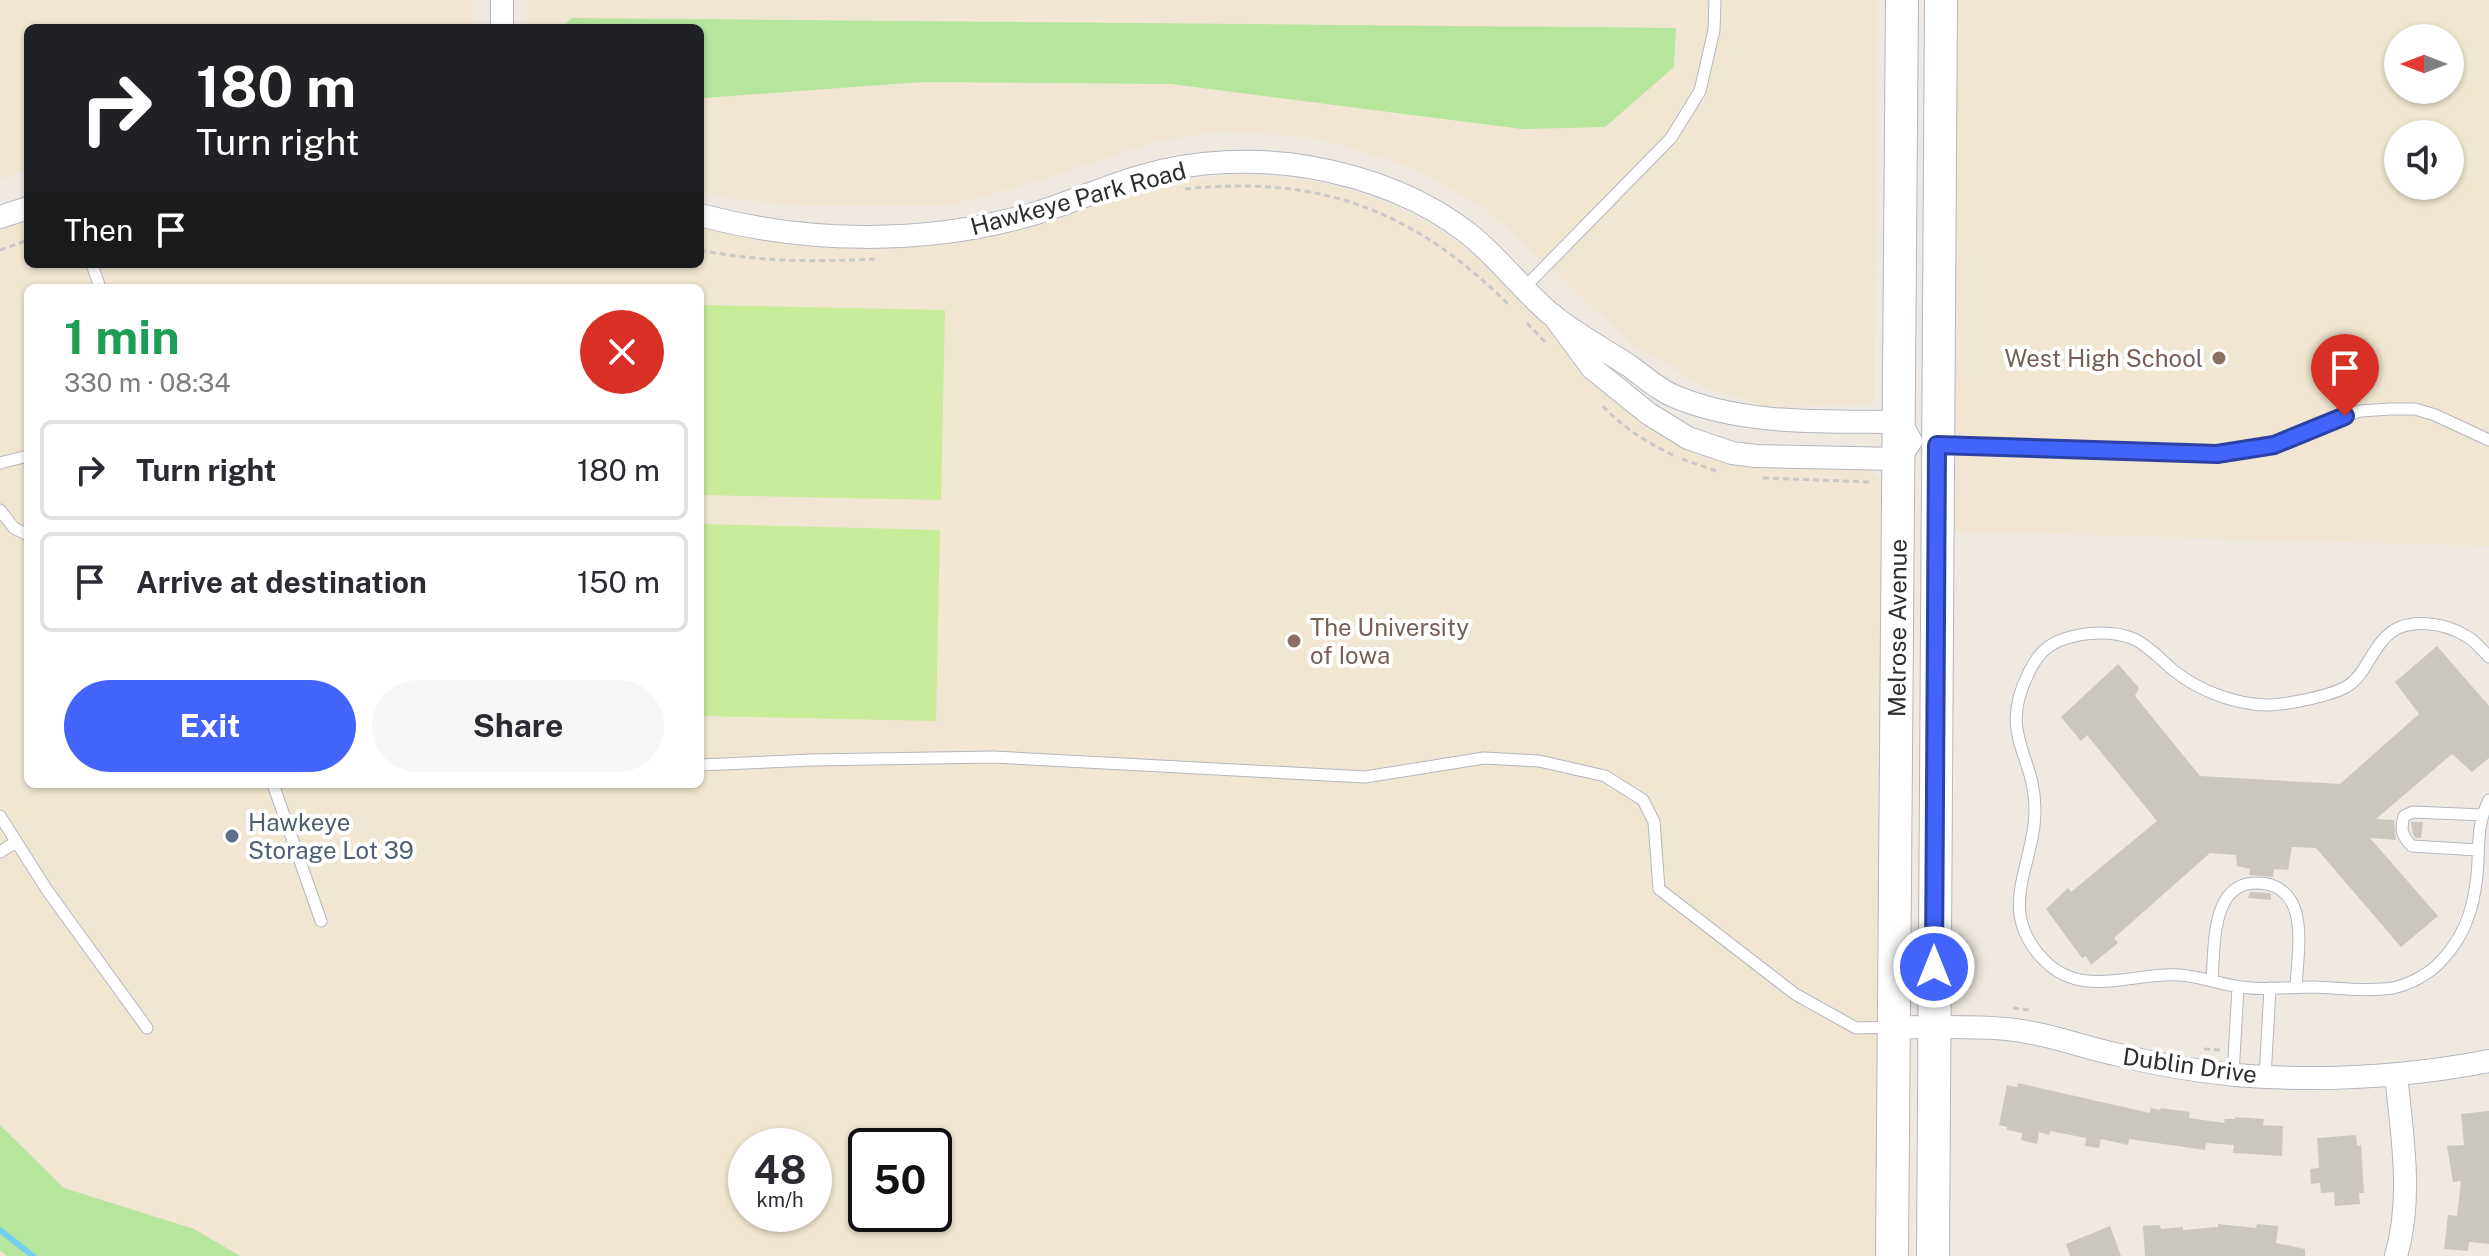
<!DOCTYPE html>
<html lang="en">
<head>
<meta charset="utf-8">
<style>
	body { margin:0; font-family:"Public Sans",sans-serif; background:#f7f7f7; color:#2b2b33; height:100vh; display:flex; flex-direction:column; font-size:30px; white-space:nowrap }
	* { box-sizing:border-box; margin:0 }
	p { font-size:26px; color:#7c7c81 }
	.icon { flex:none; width:44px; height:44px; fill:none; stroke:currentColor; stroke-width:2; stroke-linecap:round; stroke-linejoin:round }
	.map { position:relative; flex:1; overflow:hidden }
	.details { position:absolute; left:24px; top:284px; width:680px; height:504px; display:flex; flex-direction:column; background:#fff; border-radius:12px; box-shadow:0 2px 6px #0004 }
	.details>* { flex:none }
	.guide { position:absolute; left:24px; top:24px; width:680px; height:244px; border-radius:12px; box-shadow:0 2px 6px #0004; background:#202124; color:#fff; overflow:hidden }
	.needle { width:52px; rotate:270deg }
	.tools { position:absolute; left:2384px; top:24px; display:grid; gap:16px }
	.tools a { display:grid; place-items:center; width:80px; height:80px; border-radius:50%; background:#fff; box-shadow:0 2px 6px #0004; font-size:40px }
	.speed { position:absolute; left:728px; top:1128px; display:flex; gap:16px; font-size:40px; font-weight:700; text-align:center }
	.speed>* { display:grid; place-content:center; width:104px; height:104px; border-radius:50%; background:#fff; box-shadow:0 2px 6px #0004; line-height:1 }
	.speed small { font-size:20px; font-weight:400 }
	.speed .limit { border:4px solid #111; border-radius:12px; background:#fff; color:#111 }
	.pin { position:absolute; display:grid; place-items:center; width:68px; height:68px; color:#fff; margin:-82px -34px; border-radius:50% 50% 50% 0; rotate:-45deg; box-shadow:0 0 8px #0007 }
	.pin .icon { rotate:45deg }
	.me { position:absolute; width:88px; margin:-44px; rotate:0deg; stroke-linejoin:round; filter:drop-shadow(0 0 6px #0008) }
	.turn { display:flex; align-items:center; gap:28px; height:168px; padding:0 40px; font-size:36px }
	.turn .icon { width:104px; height:104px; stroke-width:2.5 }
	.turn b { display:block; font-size:56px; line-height:68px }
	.then { display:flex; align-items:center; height:76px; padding:0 40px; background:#0003; gap:16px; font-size:30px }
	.round { display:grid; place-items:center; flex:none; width:84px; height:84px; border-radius:42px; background:#f7f7f7 }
	.head { display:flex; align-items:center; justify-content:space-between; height:136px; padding:0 40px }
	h1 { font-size:48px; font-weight:700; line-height:60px; color:#1e9e55 }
	.cta { display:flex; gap:16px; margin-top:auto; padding:16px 40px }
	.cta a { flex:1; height:92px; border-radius:48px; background:#4264fb; color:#fff; font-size:32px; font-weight:700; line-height:92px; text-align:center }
	.cta a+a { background:#f7f7f7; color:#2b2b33 }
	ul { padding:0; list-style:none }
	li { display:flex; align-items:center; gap:24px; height:100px; margin:0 16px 12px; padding:0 24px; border:4px solid #e1e1e2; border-radius:12px }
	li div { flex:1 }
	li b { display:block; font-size:30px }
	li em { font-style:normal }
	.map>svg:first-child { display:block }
	.education { fill:#f0e6d1; fill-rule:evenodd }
	.green { fill:#b6e59e }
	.pitch { fill:#c9ec9a }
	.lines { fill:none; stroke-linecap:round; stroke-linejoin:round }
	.stream { stroke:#75cff0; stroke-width:6 }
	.building { fill:#cbc7bf }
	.service-casing { stroke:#b4b7c1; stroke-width:13 }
	.minor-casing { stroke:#b4b7c1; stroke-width:24 }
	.secondary-casing { stroke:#b4b7c1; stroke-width:34 }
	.path { stroke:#c9c9c9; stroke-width:3; stroke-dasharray:6 4; stroke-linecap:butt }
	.service { stroke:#fff; stroke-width:11 }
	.minor { stroke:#fff; stroke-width:22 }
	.secondary { stroke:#fff; stroke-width:32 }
	.route-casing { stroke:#2b41a3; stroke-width:20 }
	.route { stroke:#4264fb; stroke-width:14 }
	.education-dot { fill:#8d6e63; stroke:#fff; stroke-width:3 }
	.service-dot { fill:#5c6f8a; stroke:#fff; stroke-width:3 }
	.labels { text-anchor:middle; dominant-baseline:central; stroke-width:8; stroke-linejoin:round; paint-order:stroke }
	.street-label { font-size:24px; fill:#2e2e2e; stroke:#fff }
	.education-label { font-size:24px; fill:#785e54; stroke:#fff; text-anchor:end }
	.service-label { font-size:24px; fill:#4e5e75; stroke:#fff; text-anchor:start }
</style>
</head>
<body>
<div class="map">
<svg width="2489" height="1256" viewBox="0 0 2489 1256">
	<rect width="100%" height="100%" fill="#efe9e1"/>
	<path class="education" d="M0 0H473L472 28H28V169L0 179Z
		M528 0H1876L1874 403 1771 408 1708 388 1636 347 1487 210 1414 168 1317 138 1222 131 1157 141 1044 179 947 206H807L727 198 700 190V28H527Z
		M1953 0H2489V546L1947 531ZM2398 38H2450V90H2398ZM2398 134H2450V186H2398Z
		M1239 174 1306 180 1340 188 1376 198 1418 218 1451 237 1487 265 1552 329 1726 458 1789 468 1862 469 1872 472 1883 481V1256H0V230L28 220V264H700V228L765 241 820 247H894L1033 224 1170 182ZM28 288H700V784H28ZM746 1146H814V1214H746ZM866 1146H934V1214H866Z"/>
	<path class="green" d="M572 18 1676 28 1674 67 1605 127 1522 129 1171 84 922 82 704 98 700 96V28H561Z
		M0 1125 64 1188 194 1229 240 1256H7L0 1250Z"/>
	<path class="pitch" d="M700 305 945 310 941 500 700 495Z
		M700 524 940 530 936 721 700 716Z"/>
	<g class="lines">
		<path class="stream" d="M0 1230 33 1256"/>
	</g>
	<path class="building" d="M2437 646 2489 706V758L2472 772 2452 754 2376 819 2394 820 2396 840 2370 838 2438 916 2401 947 2316 848 2292 847 2288 870 2274 869 2273 877 2249 875 2250 869 2237 866 2236 855 2210 853 2114 938 2118 943 2091 965 2086 956 2082 958 2046 909 2068 888 2071 892 2157 821 2087 735 2081 741 2061 717 2118 664 2139 688 2135 696 2200 776 2340 784 2419 714 2395 682Z
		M2411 822H2423L2421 838H2416L2413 834Z
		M2250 892 2269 893 2271 894V900L2248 898Z
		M2018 1083 2150 1113 2151 1108 2160 1110 2161 1108 2190 1112 2189 1118 2224 1123 2225 1119H2235V1117L2264 1119 2263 1125 2283 1126 2282 1156 2233 1153 2234 1145 2206 1143 2205 1150 2129 1139 2128 1145 2101 1139 2099 1148 2085 1146 2086 1138 2050 1131 2049 1135 2039 1132 2037 1144 2021 1140 2023 1133 2007 1130V1127L1999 1125 2007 1085 2017 1087Z
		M2489 1111V1244L2469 1242 2468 1251 2444 1249 2448 1215 2457 1216 2461 1181 2453 1182 2447 1146 2464 1145 2461 1114Z
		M2356 1135 2357 1146 2361 1145 2364 1193H2359L2360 1204 2335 1206 2334 1192 2321 1193 2320 1183 2311 1184 2310 1169 2319 1168 2317 1138Z
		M2218 1224 2256 1228 2257 1224 2278 1226 2276 1243 2305 1249V1256H2145L2143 1226 2160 1225 2161 1229 2183 1227V1230L2218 1227Z
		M2110 1226 2121 1256H2070L2066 1244Z"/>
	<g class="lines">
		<g class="service-casing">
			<path id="service" d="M92 264 100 288
				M1524 288 1671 138 1700 91 1714 30 1715 0
				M1939 445 2217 454 2274 445 2330 420 2361 411 2390 409H2415L2435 415 2489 440
				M0 463 28 456
				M0 510 14 528 28 535
				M2489 657C2483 651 2476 642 2468 637 2444 622 2403 615 2383 640 2371 653 2364 675 2349 685 2333 696 2285 705 2266 705 2233 704 2198 690 2173 670 2161 660 2149 646 2134 639 2113 630 2085 632 2064 639 2047 644 2036 657 2029 672 1997 736 2035 753 2035 810 2035 865 1995 909 2043 959 2081 1000 2133 972 2179 975 2198 976 2217 983 2235 986 2261 991 2288 987 2314 987 2340 988 2367 992 2393 988 2410 984 2430 974 2442 960 2468 933 2476 899 2478 862 2479 838 2478 822 2489 800
				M700 765 812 760 994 757 1365 777 1484 758 1539 761 1605 776 1643 800 1654 822 1659 889 1795 994 1856 1028 1893 1027
				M273 784 321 921
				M0 816 47 890 147 1028
				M2478 850 2412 846C2402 836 2400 830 2404 816L2413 812 2483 815
				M0 852 16 842
				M2212 981C2215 943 2210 874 2267 884 2279 886 2290 896 2294 907 2303 930 2297 963 2296 987
				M2233 1075 2238 987
				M2265 1077 2270 988"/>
		</g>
		<g class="minor-casing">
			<path id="minor" d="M502 28V0
				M700 215C805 243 921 245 1026 216 1066 205 1103 187 1142 176 1195 160 1255 158 1309 167 1366 177 1423 198 1469 234 1499 258 1523 291 1552 315 1576 334 1603 349 1628 365 1644 376 1658 390 1676 397 1747 426 1825 421 1900 422L1911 441 1899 459 1756 456 1732 453 1688 438 1649 414 1592 368 1553 315
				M0 217 28 208
				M1893 1027C1933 1028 1975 1025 2015 1030 2049 1034 2082 1047 2115 1054 2154 1064 2195 1071 2235 1075 2320 1082 2405 1077 2489 1061
				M2396 1256C2413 1198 2402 1134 2396 1075"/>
		</g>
		<g class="secondary-casing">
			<g id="secondary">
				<path id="s1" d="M1892 1256 1902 0"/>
				<path d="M1933 1256 1941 0"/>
			</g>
		</g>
		<path class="path" d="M1185 189C1319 175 1412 209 1508 304
			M0 250 28 240
			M700 250C759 262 815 262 875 259
			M1527 323 1547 344
			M1603 406C1623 428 1648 443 1675 456
			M1682 459 1716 471
			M1763 478 1871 482
			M2013 1008 2029 1010
			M2204 1049 2220 1050"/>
		<use href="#service" class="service"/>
		<use href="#minor" class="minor"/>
		<use href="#secondary" class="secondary"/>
	</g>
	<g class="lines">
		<g class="route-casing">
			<path id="route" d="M1934 967 1937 445 2217 454 2274 445 2345 416"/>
		</g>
		<use href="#route" class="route"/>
	</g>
	<g class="education-dot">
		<circle cx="2219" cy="358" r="8"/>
		<circle cx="1294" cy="641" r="8"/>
	</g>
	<circle class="service-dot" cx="232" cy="836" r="8"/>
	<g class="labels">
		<g class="street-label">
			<text transform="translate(1078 198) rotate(-15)">Hawkeye Park Road</text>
			<text stroke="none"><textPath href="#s1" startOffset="628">Melrose Avenue</textPath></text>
			<text transform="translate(2190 1065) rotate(8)">Dublin Drive</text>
		</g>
		<g class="education-label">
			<text x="2203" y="358">West High School</text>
			<text x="1310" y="627" text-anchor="start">The University<tspan x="1310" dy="28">of Iowa</tspan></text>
		</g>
		<g class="service-label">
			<text x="248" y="822">Hawkeye<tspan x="248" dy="28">Storage Lot 39</tspan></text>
		</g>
	</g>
</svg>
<div class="tools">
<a><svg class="needle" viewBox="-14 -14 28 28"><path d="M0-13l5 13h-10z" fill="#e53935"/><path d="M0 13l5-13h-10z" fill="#7c7c81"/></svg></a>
<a><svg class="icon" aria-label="sound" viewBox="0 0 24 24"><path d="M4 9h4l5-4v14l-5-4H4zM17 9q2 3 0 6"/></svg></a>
</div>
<div class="speed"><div>48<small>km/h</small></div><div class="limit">50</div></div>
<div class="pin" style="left:2345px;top:416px;background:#d93025"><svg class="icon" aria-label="arrive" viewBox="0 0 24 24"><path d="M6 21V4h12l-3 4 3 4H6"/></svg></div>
<svg class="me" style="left:1934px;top:967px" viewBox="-20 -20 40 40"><circle r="17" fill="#4264fb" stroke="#fff" stroke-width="3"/><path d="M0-11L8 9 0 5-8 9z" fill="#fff"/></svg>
<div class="guide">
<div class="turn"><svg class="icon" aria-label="right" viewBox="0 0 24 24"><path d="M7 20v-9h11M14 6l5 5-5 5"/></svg><div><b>180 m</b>Turn right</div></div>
<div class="then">Then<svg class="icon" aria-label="arrive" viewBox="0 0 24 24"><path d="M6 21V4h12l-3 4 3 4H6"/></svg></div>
</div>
<section class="details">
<div class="head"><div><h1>1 min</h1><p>330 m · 08:34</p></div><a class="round" style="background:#d93025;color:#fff"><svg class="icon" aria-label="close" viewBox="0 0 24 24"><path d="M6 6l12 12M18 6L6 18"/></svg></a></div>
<ul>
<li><svg class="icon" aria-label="right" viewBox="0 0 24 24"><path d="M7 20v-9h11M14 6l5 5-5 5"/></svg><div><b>Turn right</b></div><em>180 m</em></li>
<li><svg class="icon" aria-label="arrive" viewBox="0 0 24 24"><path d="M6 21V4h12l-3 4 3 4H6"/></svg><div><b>Arrive at destination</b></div><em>150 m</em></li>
</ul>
<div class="cta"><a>Exit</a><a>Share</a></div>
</section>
</div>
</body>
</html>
